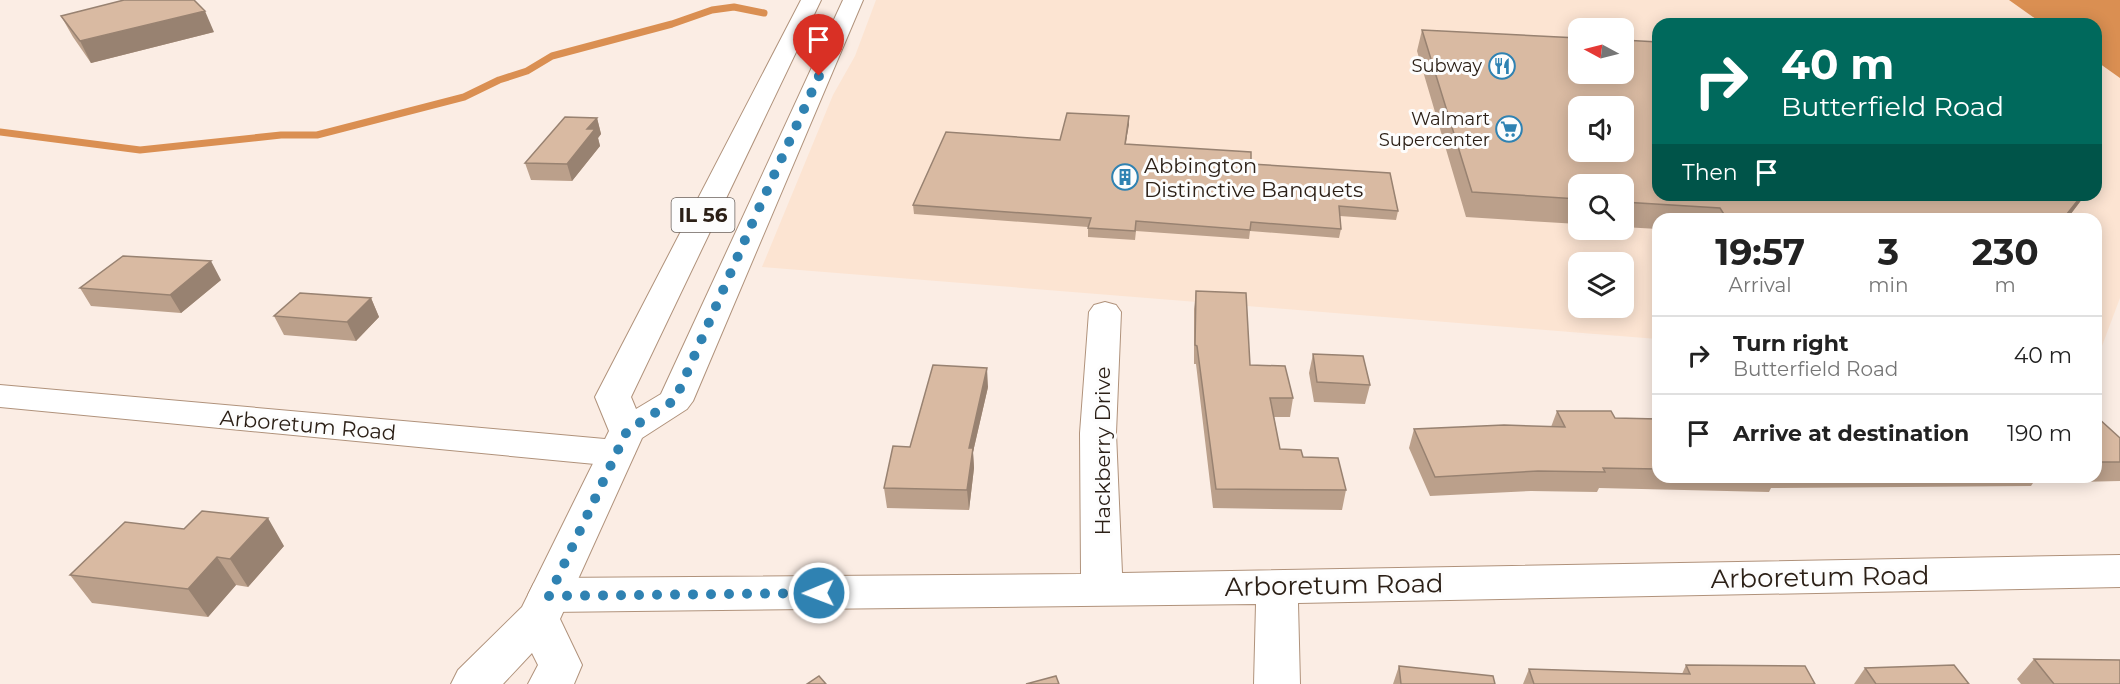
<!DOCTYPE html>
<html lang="en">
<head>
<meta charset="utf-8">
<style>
	body { margin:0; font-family:Montserrat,sans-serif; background:#f6f6f6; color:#222; height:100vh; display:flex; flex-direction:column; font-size:22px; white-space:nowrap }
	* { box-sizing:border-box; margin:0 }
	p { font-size:20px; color:#767676 }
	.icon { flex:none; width:33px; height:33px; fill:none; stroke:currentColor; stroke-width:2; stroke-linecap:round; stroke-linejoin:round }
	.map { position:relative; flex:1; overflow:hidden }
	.panel { position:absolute; left:1652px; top:213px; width:450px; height:270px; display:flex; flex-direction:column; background:#fff; border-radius:18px; box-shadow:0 3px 15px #0003 }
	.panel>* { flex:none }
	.guide { position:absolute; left:1652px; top:18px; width:450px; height:183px; border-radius:18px; box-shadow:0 3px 15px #0003; background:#00695c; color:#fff; overflow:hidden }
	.needle { width:39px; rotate:277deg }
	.controls { position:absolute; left:1568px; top:18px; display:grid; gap:12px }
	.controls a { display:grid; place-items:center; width:66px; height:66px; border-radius:12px; background:#fff; box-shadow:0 3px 15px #0003; font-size:30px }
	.pin { position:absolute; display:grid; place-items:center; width:51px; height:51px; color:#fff; margin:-62px -26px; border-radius:50% 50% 50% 0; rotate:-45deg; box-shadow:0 0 6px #0007 }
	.pin .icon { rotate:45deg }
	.me { position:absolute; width:66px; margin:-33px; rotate:269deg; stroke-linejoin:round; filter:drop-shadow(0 0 4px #0008) }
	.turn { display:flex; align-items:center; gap:21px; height:126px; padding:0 30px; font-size:27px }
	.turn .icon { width:78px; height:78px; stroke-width:2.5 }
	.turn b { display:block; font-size:42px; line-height:51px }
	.then { display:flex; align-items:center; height:57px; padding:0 30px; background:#0003; gap:12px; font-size:22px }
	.eta { display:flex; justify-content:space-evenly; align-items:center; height:102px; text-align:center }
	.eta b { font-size:36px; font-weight:700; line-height:42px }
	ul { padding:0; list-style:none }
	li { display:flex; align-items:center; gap:18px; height:78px; padding:0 30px; border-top:2px solid #e0e0e0 }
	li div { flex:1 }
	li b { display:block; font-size:22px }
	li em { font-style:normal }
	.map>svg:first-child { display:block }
	.built { fill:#fce4d2; fill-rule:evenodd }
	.water { fill:#da8f52 }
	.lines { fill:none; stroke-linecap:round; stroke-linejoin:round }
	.stream { stroke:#da8f52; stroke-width:7 }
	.minor-casing { stroke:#b0927b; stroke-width:2 }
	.major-casing { stroke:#b0927b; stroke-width:2 }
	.minor { fill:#fff; fill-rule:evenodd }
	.major { fill:#fff; fill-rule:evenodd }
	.wall { fill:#bba08b }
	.shaded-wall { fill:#988271 }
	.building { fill:#d9baa2; stroke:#988271; stroke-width:1.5; fill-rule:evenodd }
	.route { stroke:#2f82b2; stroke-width:10; stroke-dasharray:0 18 }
	.labels { text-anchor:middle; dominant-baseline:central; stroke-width:6; stroke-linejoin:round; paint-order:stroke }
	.far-poi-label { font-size:18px; fill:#2c2017; stroke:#fdfdfd; text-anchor:end }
	.shield { fill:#fdfdfd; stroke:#6b625c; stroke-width:1.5 }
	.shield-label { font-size:20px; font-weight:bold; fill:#2c2017 }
	.poi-label { font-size:21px; fill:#2c2017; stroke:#fdfdfd; text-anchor:start }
	.street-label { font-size:21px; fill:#2c2017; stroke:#fdfdfd }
	.near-street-label { font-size:26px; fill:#2c2017; stroke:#fdfdfd }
</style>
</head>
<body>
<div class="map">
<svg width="2120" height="684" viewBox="0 0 2120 684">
	<rect width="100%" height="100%" fill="#fbede4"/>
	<path class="built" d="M876 0H2120V298L2096 362V219H1658L1657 339 762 267 833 95 855 56ZM1658 24H2096V195H1658ZM1578 28H1623V74H1578ZM1578 106H1623V152H1578ZM1578 184H1623V230H1578ZM1578 262H1623V308H1578Z"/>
	<path class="water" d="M2009 0H2120V78L2096 61V24H2043Z"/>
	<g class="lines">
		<path class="stream" d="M0 132 140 150 281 135H317L464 97 499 80 527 71 552 56 672 24 712 10 734 7 764 13"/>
		<g class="minor-casing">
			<path id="minor" d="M1105 302 1116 305 1121 312 1116 433 1122 573 2120 555V587L1298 603 1300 684H1254L1256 604 549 612 534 607 528 595 534 583 549 578 1081 574 1080 433 1089 312 1094 305Z
				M0 385 616 440 629 444 635 453 629 462 616 466 0 407Z"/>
		</g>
		<g class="major-casing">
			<path id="major" d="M801 0H821L631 397 636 409 661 394 843 0H863L693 401 687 409 642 438 560 619 582 665 574 684H528L538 665 532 653 503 684H451L458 670 522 607 609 431 595 397Z"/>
		</g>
		<use href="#minor" class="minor"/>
		<use href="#major" class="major"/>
	</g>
	<path class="wall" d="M61 16 214 32 91 63 73 37Z
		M1422 30 2083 198 2067 219H1658V229L1623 227V184H1578V224L1466 217 1417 51Z
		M1129 116 1126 144 1251 164 1398 211 1396 220 1340 216 1341 229 1339 238 1250 231 1249 239 1136 231 1135 240 1088 237V227L914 214 913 205 1060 140Z
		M597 118 601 134 598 138 600 146 572 181 531 180 525 163Z
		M221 280 181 313 91 306 80 288Z
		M1196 291 1250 365 1293 398 1290 417H1274L1280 449 1303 457 1346 490 1342 510 1213 508 1196 364H1194V309Z
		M371 298 379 317 356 341 284 335 274 316Z
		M1313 354 1370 385 1365 404 1314 402 1309 373Z
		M988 387 973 452 974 468 969 510 887 508 884 488Z
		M1557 411 1615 418 1658 419V477H2096V418L2120 438V481L2033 483 2031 486 1771 488 1769 492 1599 488 1597 492 1531 491 1430 496 1409 448 1414 429 1551 427Z
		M284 546 248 587 236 585 208 617 92 603 70 575Z
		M2034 659 2120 684H2021L2017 679Z
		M1686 665 1815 684H1523L1529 669 1682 674Z
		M1399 666 1495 684H1393Z
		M1865 668 1969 684H1854Z"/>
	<path class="shaded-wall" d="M205 11 214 32 91 63 80 41Z
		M1129 116V125L1124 152 1125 144Z
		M597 118 601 134 598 138 600 146 572 181 567 164 587 129Z
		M2082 195H2085L2067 219H2063Z
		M211 261 221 280 181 313 170 295Z
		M371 298 379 317 356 341 347 322Z
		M987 368 988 387 973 452 974 468 969 510 967 490 969 448Z
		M268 518 284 546 248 587 230 559Z
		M217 557 236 585 208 617 188 589Z"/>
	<path class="building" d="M124 0H194L205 11 80 41 61 16Z
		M1422 30 1578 38V74H1623V40L1658 42V195H2082L2063 219H1879L1863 218 1864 219H1727L1720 208 1623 202V184H1578V199L1472 192ZM1578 106H1623V152H1578Z
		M1067 113 1129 116 1125 144 1251 152V164L1390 173 1398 211 1339 206 1341 229 1251 222 1250 230 1136 221 1135 231 1088 228 1091 218 913 205 946 132 1060 140Z
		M565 117 597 118 587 129H595L567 164 525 163Z
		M123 256 211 261 170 295 80 288Z
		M1196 291 1246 293 1250 365 1285 366 1293 398H1270L1280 449 1301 450 1303 457 1338 458 1346 490 1216 489 1197 346 1195 345Z
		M300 293 371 298 347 322 274 316Z
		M1313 354 1363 356 1370 385 1317 382Z
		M933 365 987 368 969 448H973L967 490 884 488 893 446 910 447Z
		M1557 411H1611L1615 418 1658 419V469L1603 468 1605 472 1538 471 1435 477 1414 429 1504 425 1565 427Z
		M2096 418H2098L2120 438V462H2096Z
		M202 511 268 518 230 559 217 557 188 589 70 575 125 522 184 529Z
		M2034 659 2120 660V684H2054Z
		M1686 665 1805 666 1815 684H1534L1529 669 1690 674Z
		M1954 665 1969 684H1876L1865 668Z
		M1399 666 1493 676 1495 684H1401Z
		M819 676 826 684H807Z
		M1056 676 1059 684H1026Z"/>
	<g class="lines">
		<path class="route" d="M819 593 549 596 627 431 675 400 755 217 819 76"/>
	</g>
	<defs>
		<g id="restaurant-ring" transform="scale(1.35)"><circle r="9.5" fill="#fdfdfd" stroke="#2f82b2" stroke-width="1.5"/><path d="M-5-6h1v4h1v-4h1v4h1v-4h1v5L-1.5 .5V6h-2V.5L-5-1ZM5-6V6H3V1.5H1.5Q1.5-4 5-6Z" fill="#2f82b2"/></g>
		<g id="supermarket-ring" transform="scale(1.35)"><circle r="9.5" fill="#fdfdfd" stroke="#2f82b2" stroke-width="1.5"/><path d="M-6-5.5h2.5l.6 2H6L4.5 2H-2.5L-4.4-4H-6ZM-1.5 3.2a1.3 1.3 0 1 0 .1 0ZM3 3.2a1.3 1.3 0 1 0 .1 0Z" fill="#2f82b2"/></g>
		<g id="building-ring" transform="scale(1.35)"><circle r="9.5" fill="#fdfdfd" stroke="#2f82b2" stroke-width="1.5"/><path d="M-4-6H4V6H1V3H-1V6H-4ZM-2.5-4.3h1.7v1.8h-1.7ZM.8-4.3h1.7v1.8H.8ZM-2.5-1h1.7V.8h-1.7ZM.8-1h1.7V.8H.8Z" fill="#2f82b2"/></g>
	</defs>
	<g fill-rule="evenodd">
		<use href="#restaurant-ring" x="1502" y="66"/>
		<use href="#supermarket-ring" x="1509" y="129"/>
		<use href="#building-ring" x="1125" y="177"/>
	</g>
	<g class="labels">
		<g class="far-poi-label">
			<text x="1482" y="66">Subway</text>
			<text x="1490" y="119">Walmart<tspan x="1490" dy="21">Supercenter</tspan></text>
		</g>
		<rect class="shield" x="671.5" y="198" width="63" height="34" rx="4.5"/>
		<g class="shield-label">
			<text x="703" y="215">IL 56</text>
		</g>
		<g class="poi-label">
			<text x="1144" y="165">Abbington<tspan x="1144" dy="24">Distinctive Banquets</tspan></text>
		</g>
		<g class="street-label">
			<text transform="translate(308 425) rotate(5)">Arboretum Road</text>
			<text transform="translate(1102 451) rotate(-90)">Hackberry Drive</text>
		</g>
		<g class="near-street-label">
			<text transform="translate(1820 577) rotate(-1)">Arboretum Road</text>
			<text transform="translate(1334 585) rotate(-1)">Arboretum Road</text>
		</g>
	</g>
</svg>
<div class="controls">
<a><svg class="needle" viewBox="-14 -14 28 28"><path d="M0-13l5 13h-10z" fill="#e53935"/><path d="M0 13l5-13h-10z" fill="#767676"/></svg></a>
<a><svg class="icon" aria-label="sound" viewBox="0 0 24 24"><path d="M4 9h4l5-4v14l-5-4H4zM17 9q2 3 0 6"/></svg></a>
<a><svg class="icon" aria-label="search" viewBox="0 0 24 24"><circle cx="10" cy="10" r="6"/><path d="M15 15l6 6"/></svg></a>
<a><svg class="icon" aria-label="layers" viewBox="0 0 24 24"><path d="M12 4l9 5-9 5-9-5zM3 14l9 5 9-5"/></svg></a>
</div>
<div class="pin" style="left:819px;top:76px;background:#d93025"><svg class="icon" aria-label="arrive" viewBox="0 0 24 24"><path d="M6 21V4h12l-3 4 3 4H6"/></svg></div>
<svg class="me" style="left:819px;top:593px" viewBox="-20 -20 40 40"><circle r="17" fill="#2f82b2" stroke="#fff" stroke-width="3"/><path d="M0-11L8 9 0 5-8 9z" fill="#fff"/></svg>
<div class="guide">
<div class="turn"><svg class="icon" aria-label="right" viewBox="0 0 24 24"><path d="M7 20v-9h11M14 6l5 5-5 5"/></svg><div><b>40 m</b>Butterfield Road</div></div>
<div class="then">Then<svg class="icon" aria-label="arrive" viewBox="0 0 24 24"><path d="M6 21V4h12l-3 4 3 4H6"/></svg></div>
</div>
<section class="panel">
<div class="eta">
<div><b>19:57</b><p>Arrival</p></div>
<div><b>3</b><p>min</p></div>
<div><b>230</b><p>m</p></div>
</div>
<ul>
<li><svg class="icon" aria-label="right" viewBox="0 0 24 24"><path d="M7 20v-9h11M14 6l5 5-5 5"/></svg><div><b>Turn right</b><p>Butterfield Road</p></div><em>40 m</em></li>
<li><svg class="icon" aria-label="arrive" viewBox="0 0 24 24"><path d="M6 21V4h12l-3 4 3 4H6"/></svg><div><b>Arrive at destination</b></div><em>190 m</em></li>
</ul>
</section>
</div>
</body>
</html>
